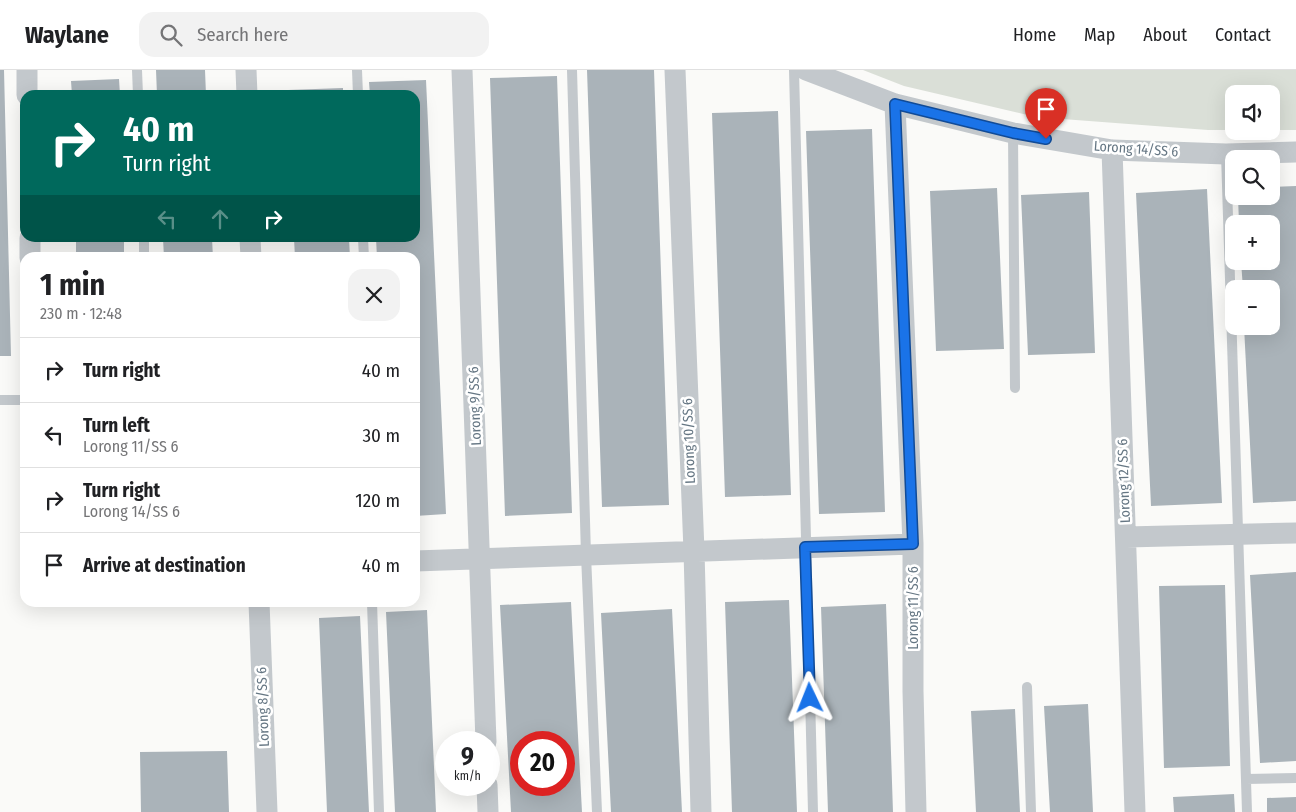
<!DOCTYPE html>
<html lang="en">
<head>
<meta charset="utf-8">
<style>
	body { margin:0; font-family:"Fira Sans Condensed",sans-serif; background:#f2f2f2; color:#202124; height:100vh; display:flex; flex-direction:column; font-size:19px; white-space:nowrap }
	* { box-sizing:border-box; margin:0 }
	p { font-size:16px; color:#757577 }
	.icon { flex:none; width:28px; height:28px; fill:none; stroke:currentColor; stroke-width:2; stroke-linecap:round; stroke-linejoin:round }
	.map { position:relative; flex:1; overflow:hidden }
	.details { position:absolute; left:20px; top:182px; width:400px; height:355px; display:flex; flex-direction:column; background:#fff; border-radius:15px; box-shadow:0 5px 20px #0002 }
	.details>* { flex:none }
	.hud { position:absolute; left:20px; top:20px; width:400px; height:152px; border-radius:15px; box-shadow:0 5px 20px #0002; background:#00695c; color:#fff; overflow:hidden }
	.fabs { position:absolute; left:1225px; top:15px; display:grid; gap:10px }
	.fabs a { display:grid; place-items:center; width:55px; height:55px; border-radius:10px; background:#fff; box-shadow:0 5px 20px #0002; font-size:25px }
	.speed { position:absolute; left:435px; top:661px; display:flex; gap:10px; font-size:25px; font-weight:700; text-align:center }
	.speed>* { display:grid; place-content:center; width:65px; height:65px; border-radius:50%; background:#fff; box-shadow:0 5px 20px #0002; line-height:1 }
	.speed small { font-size:12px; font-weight:400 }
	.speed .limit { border:8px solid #d22; background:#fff; color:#111 }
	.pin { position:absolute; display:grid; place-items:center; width:42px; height:42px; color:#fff; margin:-51px -21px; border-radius:50% 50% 50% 0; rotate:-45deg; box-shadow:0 0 5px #0007 }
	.pin .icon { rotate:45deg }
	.me { position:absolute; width:55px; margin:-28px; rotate:358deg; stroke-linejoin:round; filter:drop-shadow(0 0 4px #0008) }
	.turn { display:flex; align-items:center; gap:18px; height:105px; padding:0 20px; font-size:22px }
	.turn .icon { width:65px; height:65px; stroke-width:2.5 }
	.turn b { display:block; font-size:35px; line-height:42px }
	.lanes { display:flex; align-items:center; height:48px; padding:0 20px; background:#0003; justify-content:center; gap:25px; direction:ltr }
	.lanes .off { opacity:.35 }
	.round { display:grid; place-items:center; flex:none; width:52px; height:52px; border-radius:15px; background:#f2f2f2 }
	.overview { display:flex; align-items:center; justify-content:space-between; height:85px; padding:0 20px }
	h1 { font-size:30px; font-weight:700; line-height:38px }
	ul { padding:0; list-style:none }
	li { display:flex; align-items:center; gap:15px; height:65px; padding:0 20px; border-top:1px solid #e0e0e0 }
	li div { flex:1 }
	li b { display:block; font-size:19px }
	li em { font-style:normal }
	header { display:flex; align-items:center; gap:30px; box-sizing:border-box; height:70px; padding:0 25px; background:#fff; border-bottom:1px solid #e0e0e0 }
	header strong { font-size:24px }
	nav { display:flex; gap:28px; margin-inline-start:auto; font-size:18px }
	.search { width:350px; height:45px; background:#f2f2f2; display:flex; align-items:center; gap:12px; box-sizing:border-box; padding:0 18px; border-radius:15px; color:#757577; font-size:19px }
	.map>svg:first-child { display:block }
	.green { fill:#dadfd7 }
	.building { fill:#aab3b9; fill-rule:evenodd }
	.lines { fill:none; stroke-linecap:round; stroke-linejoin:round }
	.lane { stroke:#c3c8cc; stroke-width:10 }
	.street { stroke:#c3c8cc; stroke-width:21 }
	.route-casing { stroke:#114b97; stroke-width:12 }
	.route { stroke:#1a73e8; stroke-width:9 }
	.labels { text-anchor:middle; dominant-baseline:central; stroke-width:5; stroke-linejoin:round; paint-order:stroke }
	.street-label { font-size:14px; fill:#657683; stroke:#fff }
</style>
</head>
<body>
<header>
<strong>Waylane</strong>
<div class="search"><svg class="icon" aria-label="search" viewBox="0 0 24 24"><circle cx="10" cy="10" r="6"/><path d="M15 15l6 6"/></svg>Search here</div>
<nav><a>Home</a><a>Map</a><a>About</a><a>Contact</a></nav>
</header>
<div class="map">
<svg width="1296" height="742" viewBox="0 0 1296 742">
	<rect width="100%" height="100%" fill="#fafaf8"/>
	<path class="green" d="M863 0H1296V60H1271V24H1234V60H1208L1036 47 904 16Z"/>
	<path class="building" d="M0 0H4L11 286H0Z
		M156 0H205L206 25H157Z
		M587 0H654L669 435 602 437Z
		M557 6 572 443 505 446 490 8Z
		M119 9 120 25H72L71 11Z
		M426 10 446 444 415 446V188H377L376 168H415V25H370L369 12Z
		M343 18V25H288V20Z
		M778 41 791 425 725 427 712 43Z
		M872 59 885 442 819 444 806 61Z
		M1296 116V431L1253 433 1244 256H1271V219H1243L1241 191H1271V154H1239L1238 126H1271V117Z
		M997 118 1004 279 936 281 930 121Z
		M1207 119 1222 433 1151 436 1136 123Z
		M1089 122 1095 283 1028 285 1021 125Z
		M76 168H124V188H76Z
		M163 168H212L213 188H164Z
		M294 168H349L350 188H295Z
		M1296 502V691L1260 693 1250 505Z
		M1225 515 1230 696 1164 698 1159 516Z
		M789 530 797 742H732L725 532Z
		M571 532 582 742H511L500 535ZM521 672H564V715H521Z
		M886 534 893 742H828L821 537Z
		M672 539 682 742H611L601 543Z
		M427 540 436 742H395L386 542Z
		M360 546 369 742H327L319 548Z
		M1088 634 1093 742H1050L1044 636Z
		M1015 639 1020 742H976L971 641Z
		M227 681 229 742H141L140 682Z
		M1234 724 1235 742H1174L1173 727Z
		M1296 727V742H1267V728Z"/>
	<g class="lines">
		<path class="lane" d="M137 0 138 25
			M357 0 358 25
			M572 0 586 485 597 742
			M794 0 813 742
			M1013 63 1015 318
			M1226 84 1247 742
			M144 168V188
			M363 168 364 188
			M0 330H25
			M372 532 379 742
			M1027 617 1031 742
			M1246 709 1296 708"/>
		<path class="street" d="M27 0V25
			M246 0 247 25
			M462 0 486 672
			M675 0 694 481 701 742
			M806 0 895 34 1013 63 1112 80 1226 84 1296 82
			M895 34 913 474V621L916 742
			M1112 80 1135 742
			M30 168V188
			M250 168 251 188
			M1126 467 1296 463
			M415 491 913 474
			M259 532 267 742
			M487 715 488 742"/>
	</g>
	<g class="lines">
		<g class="route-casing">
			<path id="route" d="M810 628 805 477 913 474 895 34 1013 63 1046 69"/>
		</g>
		<use href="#route" class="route"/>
	</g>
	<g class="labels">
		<g class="street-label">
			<text transform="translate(1136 79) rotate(4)">Lorong 14/SS 6</text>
			<text transform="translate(475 336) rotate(-92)">Lorong 9/SS 6</text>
			<text transform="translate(689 371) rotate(-92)">Lorong 10/SS 6</text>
			<text transform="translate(1124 411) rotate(-92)">Lorong 12/SS 6</text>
			<text transform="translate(913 538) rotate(-90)">Lorong 11/SS 6</text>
			<text transform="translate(263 637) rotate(-92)">Lorong 8/SS 6</text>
		</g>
	</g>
</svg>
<div class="fabs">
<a><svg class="icon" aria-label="sound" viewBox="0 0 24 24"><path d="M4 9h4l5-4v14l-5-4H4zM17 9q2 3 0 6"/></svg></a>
<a><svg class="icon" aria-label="search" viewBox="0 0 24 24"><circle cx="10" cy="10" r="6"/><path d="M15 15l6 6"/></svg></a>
<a>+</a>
<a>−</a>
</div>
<div class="speed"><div>9<small>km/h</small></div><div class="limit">20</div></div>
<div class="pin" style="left:1046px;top:69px;background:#d93025"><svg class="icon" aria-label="arrive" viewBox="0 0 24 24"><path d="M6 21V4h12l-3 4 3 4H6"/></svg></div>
<svg class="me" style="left:810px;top:628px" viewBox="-20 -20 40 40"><path d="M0-17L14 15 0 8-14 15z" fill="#1a73e8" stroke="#fff" stroke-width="4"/></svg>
<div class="hud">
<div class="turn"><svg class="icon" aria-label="right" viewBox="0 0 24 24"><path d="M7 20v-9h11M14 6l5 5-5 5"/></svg><div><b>40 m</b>Turn right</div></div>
<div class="lanes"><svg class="icon off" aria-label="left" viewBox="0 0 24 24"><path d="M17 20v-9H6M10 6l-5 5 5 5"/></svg><svg class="icon off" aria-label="ahead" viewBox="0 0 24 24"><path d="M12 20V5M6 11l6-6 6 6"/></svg><svg class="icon" aria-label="right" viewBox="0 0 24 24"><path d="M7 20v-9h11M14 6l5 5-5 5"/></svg></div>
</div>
<section class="details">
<div class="overview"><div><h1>1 min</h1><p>230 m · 12:48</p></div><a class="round"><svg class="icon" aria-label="close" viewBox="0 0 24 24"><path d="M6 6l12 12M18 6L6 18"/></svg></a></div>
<ul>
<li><svg class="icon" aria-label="right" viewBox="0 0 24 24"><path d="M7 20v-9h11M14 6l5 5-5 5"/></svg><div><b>Turn right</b></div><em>40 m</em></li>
<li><svg class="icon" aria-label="left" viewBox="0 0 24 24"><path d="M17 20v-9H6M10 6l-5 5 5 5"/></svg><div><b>Turn left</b><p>Lorong 11/SS 6</p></div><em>30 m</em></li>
<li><svg class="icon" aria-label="right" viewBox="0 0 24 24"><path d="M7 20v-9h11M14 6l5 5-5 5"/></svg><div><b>Turn right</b><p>Lorong 14/SS 6</p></div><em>120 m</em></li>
<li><svg class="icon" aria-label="arrive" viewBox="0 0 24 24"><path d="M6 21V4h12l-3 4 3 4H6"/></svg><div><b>Arrive at destination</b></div><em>40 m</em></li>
</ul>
</section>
</div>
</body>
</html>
